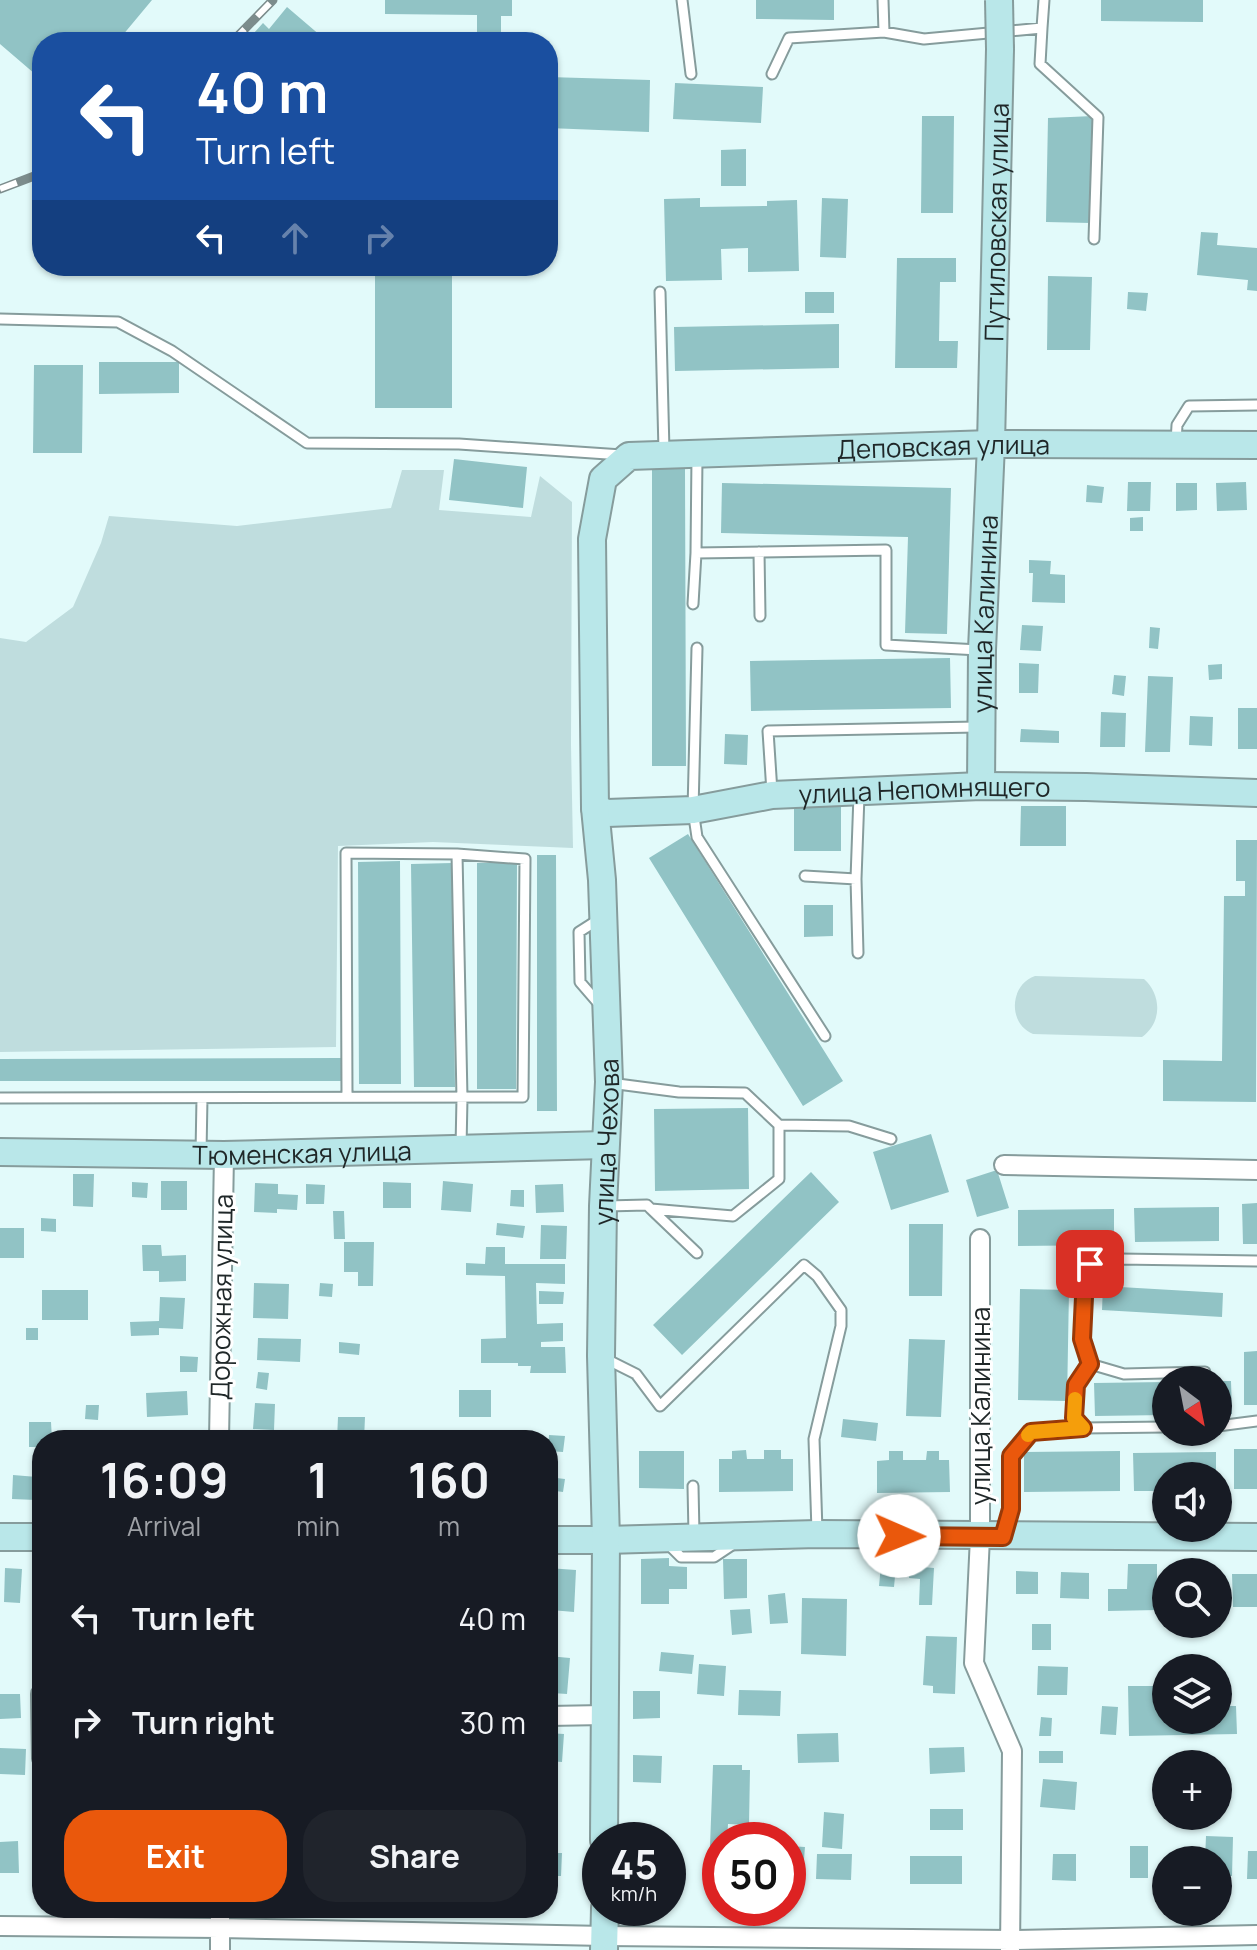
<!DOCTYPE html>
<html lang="en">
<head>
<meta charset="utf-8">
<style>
	body { margin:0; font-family:Manrope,sans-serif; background:#20242c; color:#f1f3f6; height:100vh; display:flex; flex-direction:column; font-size:30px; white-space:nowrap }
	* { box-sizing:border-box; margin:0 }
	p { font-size:26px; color:#9ea1a6 }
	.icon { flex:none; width:44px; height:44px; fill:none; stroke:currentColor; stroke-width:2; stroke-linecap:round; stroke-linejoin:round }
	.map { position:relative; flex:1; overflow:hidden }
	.details { position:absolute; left:32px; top:1430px; width:526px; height:488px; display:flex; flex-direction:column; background:#171b24; border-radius:32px; box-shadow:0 2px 6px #0004 }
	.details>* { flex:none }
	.banner { position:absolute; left:32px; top:32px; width:526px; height:244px; border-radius:32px; box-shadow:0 2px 6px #0004; background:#1a4fa0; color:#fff; overflow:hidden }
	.needle { width:52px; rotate:148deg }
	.controls { position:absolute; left:1152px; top:1366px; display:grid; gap:16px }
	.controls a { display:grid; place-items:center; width:80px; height:80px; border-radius:50%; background:#171b24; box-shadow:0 2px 6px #0004; font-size:40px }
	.speed { position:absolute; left:582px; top:1822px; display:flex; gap:16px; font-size:40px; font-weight:700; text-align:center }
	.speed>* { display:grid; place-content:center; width:104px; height:104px; border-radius:50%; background:#171b24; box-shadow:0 2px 6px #0004; line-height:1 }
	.speed small { font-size:20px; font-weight:400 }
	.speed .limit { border:12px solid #d22; background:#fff; color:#111 }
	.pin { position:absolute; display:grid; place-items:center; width:68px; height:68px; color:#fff; margin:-34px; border-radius:16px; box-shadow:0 4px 12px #0006 }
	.me { position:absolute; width:88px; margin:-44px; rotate:91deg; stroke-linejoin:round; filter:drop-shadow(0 0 6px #0008) }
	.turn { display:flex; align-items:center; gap:28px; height:168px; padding:0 32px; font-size:36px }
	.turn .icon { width:104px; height:104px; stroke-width:2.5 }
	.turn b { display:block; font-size:56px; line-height:68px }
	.lanes { display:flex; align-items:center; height:76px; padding:0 32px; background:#0003; justify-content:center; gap:40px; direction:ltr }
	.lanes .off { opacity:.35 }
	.eta { display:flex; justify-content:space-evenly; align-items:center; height:136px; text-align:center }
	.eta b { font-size:48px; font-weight:700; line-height:56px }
	.button { display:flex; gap:16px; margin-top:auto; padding:16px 32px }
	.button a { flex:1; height:92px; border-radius:32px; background:#ea580c; color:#fff; font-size:32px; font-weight:700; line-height:92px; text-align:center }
	.button a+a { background:#20242c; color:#f1f3f6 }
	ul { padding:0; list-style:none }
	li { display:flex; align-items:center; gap:24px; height:104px; padding:0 32px }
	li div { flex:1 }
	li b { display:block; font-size:30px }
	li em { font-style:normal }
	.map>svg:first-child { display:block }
	.green { fill:#bfddde }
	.building { fill:#91c3c5 }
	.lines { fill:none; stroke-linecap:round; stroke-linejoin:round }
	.lane-casing { stroke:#869c9c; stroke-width:13 }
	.street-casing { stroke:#869c9c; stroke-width:22 }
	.secondary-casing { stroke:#869c9c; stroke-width:30 }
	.lane { stroke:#fff; stroke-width:9 }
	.street { stroke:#fff; stroke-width:18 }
	.secondary { stroke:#b9e7e9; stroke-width:26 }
	.rail-casing { stroke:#7c8c8c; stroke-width:9 }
	.rail { stroke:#fff; stroke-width:6; stroke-dasharray:18; stroke-linecap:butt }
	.secondary-bridge-casing { stroke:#869c9c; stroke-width:30; stroke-linecap:butt }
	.secondary-bridge { stroke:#b9e7e9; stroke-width:26 }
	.route-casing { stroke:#983908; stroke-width:20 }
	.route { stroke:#ea580c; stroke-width:14 }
	.slow { stroke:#f59e0b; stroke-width:14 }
	.labels { text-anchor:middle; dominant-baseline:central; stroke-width:6; stroke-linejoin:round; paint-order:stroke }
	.street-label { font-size:26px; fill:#1f2728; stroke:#fff }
</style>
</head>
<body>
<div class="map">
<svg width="1257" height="1950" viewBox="0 0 1257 1950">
	<rect width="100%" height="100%" fill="#e2fafa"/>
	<path class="green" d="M402 470H444L439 510 531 517 540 476 572 502 571 745 573 848 433 842 338 846 336 1047 0 1052V638L26 642 73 607 101 543 109 516 237 526 391 508Z
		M1035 976 1144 979C1162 995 1162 1023 1142 1037L1033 1034C1008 1024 1009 985 1035 976Z"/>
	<path class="building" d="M0 0H152L117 42H42V80L0 44Z
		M385 0H512V16H501V36H477V15L385 14Z
		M756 0H834V20L756 19Z
		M1101 0H1203V22L1101 21Z
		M287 7 328 42H246L263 23 269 29Z
		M548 77 650 80 649 132 548 128Z
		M675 83 763 87 761 123 673 119Z
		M922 116H954L953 213H921Z
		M1093 116 1091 223 1046 222 1048 118Z
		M746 149V186H721V150Z
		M700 198V207L767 206V201L797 200 799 271 748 272V248L721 249 722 280 666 281 664 199Z
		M822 198 848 199 846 258 820 257Z
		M1201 232 1218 233 1217 245 1257 248V291L1247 290 1248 280 1197 275Z
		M897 258H956V282H940L939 341H958L957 368H895Z
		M375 266H452V408H375Z
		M1048 276 1092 277 1090 350H1047Z
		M805 292H834V313H805Z
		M1128 292 1148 293 1146 311 1127 309Z
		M839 324V368L675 371 674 327Z
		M99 362H179V393L99 394Z
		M34 365H83L82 453H33Z
		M454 459 527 467 523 508 449 500Z
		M652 469H685L686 766H652Z
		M1128 482H1151L1150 511H1127Z
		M1246 482 1247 510 1217 511 1216 483Z
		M722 483 951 488 947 634 905 633 908 537 721 533Z
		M1176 483H1197V510L1176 511Z
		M1087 485 1104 487 1102 503 1086 502Z
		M1143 517V531H1130V518Z
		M1029 560 1051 561 1050 574 1065 575V603L1032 602 1033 573H1029Z
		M1022 625 1043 626 1041 651 1020 650Z
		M1150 627 1160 628 1158 649 1149 648Z
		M950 658 951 708 751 711 750 661Z
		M1019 663 1039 664 1038 693H1019Z
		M1222 664V679L1209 680 1208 665Z
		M1114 675 1126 676 1124 696 1112 694Z
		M1148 676 1173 677 1170 752H1145Z
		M1238 708H1257V749H1238Z
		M1101 712 1126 713 1125 747H1100Z
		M1190 716 1213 717 1212 746 1189 745Z
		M1021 729 1059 731V743L1020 742Z
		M725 734 748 735 747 765 724 764Z
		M794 803 841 804V851H794Z
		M1021 806H1066V846H1020Z
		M688 834 843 1081 803 1106 649 858Z
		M1236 840H1257L1256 1102 1163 1101V1060L1222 1061 1224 896H1245V881H1236Z
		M537 855H556L557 1111H537Z
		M400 861 401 1084H359L358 862Z
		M452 863 455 1087H414L411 864Z
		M477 863H517L516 1089H477Z
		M804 905H833V936L804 937Z
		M341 1058V1081H0V1059Z
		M748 1108 749 1189 655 1191 654 1109Z
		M931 1134 949 1192 891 1210 873 1152Z
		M997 1170 1009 1208 977 1217 966 1180Z
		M811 1172 839 1202 682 1355 653 1325Z
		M73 1174H94L93 1207 73 1206Z
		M161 1181H187V1210H161Z
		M443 1181 473 1184 471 1212 441 1210Z
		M132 1182 148 1183 147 1198 132 1197Z
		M383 1182 411 1183V1208H383Z
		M255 1183 278 1184V1194L298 1195 297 1210 277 1209V1213L254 1212Z
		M306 1184 325 1185 324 1204H306Z
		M563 1184 564 1212 536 1213 535 1185Z
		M511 1190H524V1207L510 1206Z
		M1257 1203V1244H1243L1242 1204Z
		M1219 1207V1241L1135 1242 1134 1208Z
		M1114 1209V1245L1018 1246V1210Z
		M333 1211H344L345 1239H334Z
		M41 1218 56 1219V1232L41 1231Z
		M497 1223 525 1226 523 1238 496 1235Z
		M909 1224H943L942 1296H909Z
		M541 1225 567 1226 566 1259H540Z
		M0 1228H24V1258H0Z
		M344 1242H374L373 1286H358V1272H344Z
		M142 1245H161L162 1256 186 1255V1281L159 1282V1271H143Z
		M486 1247H505V1264H565V1284L536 1283 537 1324 563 1323V1341L541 1342V1347H565L566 1373H530L531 1366H518V1363H481V1339L506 1338 505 1276 466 1275V1263L485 1264Z
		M254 1283 289 1284 288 1319 253 1318Z
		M320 1283 333 1284 332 1297 319 1296Z
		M1103 1286 1223 1293 1222 1317 1102 1310Z
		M1020 1289 1069 1290 1067 1401 1018 1400Z
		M42 1290H88V1320H42Z
		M539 1291 564 1292 563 1304H539Z
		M160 1297 185 1298 183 1329 159 1328V1335L131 1336 130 1322 159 1321Z
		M26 1328H38V1340H26Z
		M258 1338 301 1339 300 1362 257 1360Z
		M909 1339 945 1340 941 1417 906 1416Z
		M339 1342 360 1344 359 1355 339 1353Z
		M1257 1351V1405H1244V1352Z
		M180 1356 198 1357 197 1372H180Z
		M258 1372 269 1373 267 1390 256 1388Z
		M1218 1381H1231L1232 1414H1218Z
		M1166 1382V1415L1095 1416 1094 1383Z
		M459 1390H491V1417H459Z
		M187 1391 188 1415 147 1417 146 1393Z
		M255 1403 275 1404 274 1430 253 1429Z
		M86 1405H99L98 1420 85 1419Z
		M338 1417H365L364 1440H337Z
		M843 1419 878 1423 876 1441 841 1437Z
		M29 1422H51L52 1440H42V1447H29Z
		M549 1435 565 1436 563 1452 548 1451Z
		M1234 1449H1257V1489H1234Z
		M746 1450 747 1459H764V1450H781V1459H793V1491L719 1492V1459H732V1451Z
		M639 1451H684V1489L639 1488Z
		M889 1451H903V1460H926L927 1451H939V1460H949L950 1492 877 1493V1461L889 1460Z
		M1120 1451V1491L1024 1492V1452Z
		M1216 1452V1476H1166V1491H1134L1133 1453Z
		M13 1475 37 1477 36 1500 12 1499Z
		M548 1477 565 1479 563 1492 548 1490Z
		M669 1558V1566L687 1567V1589H669V1604H641V1559Z
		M723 1559H747V1598L724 1599Z
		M1128 1564H1157V1610L1108 1611V1589H1127Z
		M881 1565 896 1566 894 1587 879 1586Z
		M909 1566 934 1568 932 1605H919L920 1579 909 1578Z
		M5 1568 22 1569 20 1603 4 1602Z
		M548 1568 576 1570 574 1612 551 1610 552 1589H548Z
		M1016 1571 1038 1572V1594H1016Z
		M1061 1572 1089 1573V1599L1060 1598Z
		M1232 1574H1257V1607H1233Z
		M785 1593 788 1623 770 1624 768 1595Z
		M802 1598 847 1599 846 1656 801 1654Z
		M750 1609 752 1633 732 1635 730 1610Z
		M1032 1624H1051V1650H1032Z
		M926 1636 957 1637 955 1694 933 1693V1686L923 1685Z
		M661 1652 694 1655 692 1674 659 1671Z
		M548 1656 570 1658 567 1694 552 1693 553 1677 548 1676Z
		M699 1664 726 1666 724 1696 697 1694Z
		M1038 1666 1068 1667 1067 1695H1037Z
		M1128 1686H1154V1700H1166V1720H1218V1706H1236L1237 1734 1129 1736Z
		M739 1690 781 1691 780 1716 738 1715Z
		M633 1691H660V1718L633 1719Z
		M0 1694H20L21 1718 0 1719Z
		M1102 1706 1118 1707 1116 1735 1100 1734Z
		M1041 1717 1052 1718 1051 1736H1039Z
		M548 1733 564 1734 562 1762 548 1761Z
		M838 1733 839 1762 798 1763 797 1734Z
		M964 1747 965 1772 930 1774 929 1748Z
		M0 1748 26 1749 25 1775 0 1774Z
		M1039 1751H1063V1763H1039Z
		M633 1755 662 1756 661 1783 633 1782Z
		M713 1765H742V1770H750L749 1825 728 1824 727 1840H720V1875L709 1874Z
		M1043 1779 1077 1782 1075 1810 1040 1807Z
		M930 1809H963V1830H930Z
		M824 1812 844 1814 842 1849 822 1847Z
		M1175 1816H1198V1823L1175 1822Z
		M1206 1836 1233 1837 1232 1876H1218V1860H1205Z
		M18 1841 19 1873H0V1842Z
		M788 1846 805 1847 803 1871 788 1870Z
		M1130 1846H1148V1878H1130Z
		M1248 1851H1257V1879H1247Z
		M548 1853H562L561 1876H548Z
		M817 1854H852L851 1880 816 1879Z
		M1053 1854H1076V1881L1052 1880Z
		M910 1856H962V1884H910Z"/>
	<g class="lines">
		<g class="lane-casing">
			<path id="lane" d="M682 0 691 74
				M883 0 884 32
				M1042 28 1040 64 1098 117 1094 239
				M772 74 789 38 884 32 924 39 1042 28 1044 0
				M660 292 664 451
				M0 319 118 322 172 351 307 443 459 444 622 455
				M1176 443 1177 425 1189 406 1257 405
				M759 552 760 616
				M696 553 886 550V645L979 650
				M693 604 696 553 697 457
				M697 648 693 810 697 837 825 1036
				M772 792 768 731 977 727
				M805 876 856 879 859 795
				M856 879 858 953
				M599 1004 580 982 579 932 601 918
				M610 1083 679 1092 745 1093 779 1125 849 1126 891 1139
				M347 1096 346 853 457 854 462 1098 461 1148
				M0 1098 523 1097 525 859 457 854
				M201 1153 202 1098
				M606 1206 647 1205 651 1209 733 1216 779 1179V1125
				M651 1209 697 1253
				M604 1358 636 1374 660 1406 804 1265 817 1276 841 1310V1326L814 1439 817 1531
				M1090 1364 1082 1339 1084 1297 1090 1264 1119 1259 1257 1261
				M1218 1426 1257 1421
				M1166 1427 1083 1428 1074 1418 1076 1385 1090 1364 1124 1374 1205 1372
				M693 1486 694 1534
				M1005 1532 1011 1509V1456L1031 1432 1083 1428
				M668 1544 681 1557H714L732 1545"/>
		</g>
		<g class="street-casing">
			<path id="street" d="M1004 1165 1257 1170
				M980 1239V1537L974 1663 1012 1751 1010 1950
				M219 1440 224 1155
				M41 1694 42 1758
				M548 1716 604 1715
				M220 1908V1950
				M0 1926 220 1928 605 1936 1010 1940 1257 1935"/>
		</g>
		<g class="secondary-casing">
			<g id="secondary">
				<path id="s1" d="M981 786 982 650 991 444 1000 49"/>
				<path id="s2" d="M595 808 607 813 693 810 772 795 981 786 1086 787 1257 793"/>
				<path id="s3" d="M0 1152 224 1155 605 1145"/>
				<path d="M0 1537H42"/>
				<path d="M548 1540H606L817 1534 1257 1537"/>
				<path id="s4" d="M604 1840 606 1540 601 1356 603 1206 609 1082 602 880 595 808 592 539 603 479 629 456 991 444 1257 445"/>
				<path d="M604 1950 605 1908"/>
			</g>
		</g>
		<use href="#lane" class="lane"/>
		<use href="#street" class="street"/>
		<use href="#secondary" class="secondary"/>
		<g class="rail-casing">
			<path id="rail" d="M232 42 273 0
				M0 189 42 173"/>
		</g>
		<use href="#rail" class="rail"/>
		<g class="secondary-bridge-casing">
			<path id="secondary-bridge" d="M999 0 1000 49"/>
		</g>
		<use href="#secondary-bridge" class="secondary-bridge"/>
	</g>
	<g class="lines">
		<g class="route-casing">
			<path id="route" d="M899 1536 1003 1537 1011 1509V1456L1031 1432 1083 1428 1074 1418 1076 1385 1090 1364 1082 1339 1084 1297 1090 1264"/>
		</g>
		<use href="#route" class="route"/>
		<path class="slow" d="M1028 1435 1031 1432 1083 1428 1074 1418 1075 1399"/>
	</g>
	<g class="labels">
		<g class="street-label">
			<text stroke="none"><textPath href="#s1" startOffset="564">Путиловская улица</textPath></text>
			<text stroke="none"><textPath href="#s4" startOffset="1712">Деповская улица</textPath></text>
			<text stroke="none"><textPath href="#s1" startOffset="172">улица Калинина</textPath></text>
			<text stroke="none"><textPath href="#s2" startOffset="332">улица Непомнящего</textPath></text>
			<text stroke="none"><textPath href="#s4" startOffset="698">улица Чехова</textPath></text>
			<text stroke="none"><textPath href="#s3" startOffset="302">Тюменская улица</textPath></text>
			<text transform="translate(221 1297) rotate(-89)">Дорожная улица</text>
			<text transform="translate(980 1406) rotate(-90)">улица Калинина</text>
		</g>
	</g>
</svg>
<div class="controls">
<a><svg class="needle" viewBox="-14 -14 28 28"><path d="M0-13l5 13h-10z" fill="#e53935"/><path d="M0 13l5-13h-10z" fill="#9ea1a6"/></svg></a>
<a><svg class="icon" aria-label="sound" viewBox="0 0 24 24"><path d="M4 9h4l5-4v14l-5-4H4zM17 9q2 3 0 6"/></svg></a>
<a><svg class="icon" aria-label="search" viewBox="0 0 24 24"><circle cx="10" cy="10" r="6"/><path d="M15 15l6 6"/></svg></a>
<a><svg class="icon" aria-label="layers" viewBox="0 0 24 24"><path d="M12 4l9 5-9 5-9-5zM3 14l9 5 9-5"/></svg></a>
<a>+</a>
<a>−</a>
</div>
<div class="speed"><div>45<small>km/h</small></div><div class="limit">50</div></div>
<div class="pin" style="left:1090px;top:1264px;background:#d93025"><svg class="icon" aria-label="arrive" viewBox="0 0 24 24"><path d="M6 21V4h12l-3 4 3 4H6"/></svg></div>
<svg class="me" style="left:899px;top:1536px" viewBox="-20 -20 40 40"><circle r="19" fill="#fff"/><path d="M0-13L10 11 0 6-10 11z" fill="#ea580c"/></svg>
<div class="banner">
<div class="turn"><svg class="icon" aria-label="left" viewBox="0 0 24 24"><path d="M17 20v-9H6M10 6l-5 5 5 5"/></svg><div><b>40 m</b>Turn left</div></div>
<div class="lanes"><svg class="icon" aria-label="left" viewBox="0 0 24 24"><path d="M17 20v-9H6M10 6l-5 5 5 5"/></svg><svg class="icon off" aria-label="ahead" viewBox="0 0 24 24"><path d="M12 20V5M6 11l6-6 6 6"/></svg><svg class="icon off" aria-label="right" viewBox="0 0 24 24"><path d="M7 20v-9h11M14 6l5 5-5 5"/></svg></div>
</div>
<section class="details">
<div class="eta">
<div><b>16:09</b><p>Arrival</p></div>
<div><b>1</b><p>min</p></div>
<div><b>160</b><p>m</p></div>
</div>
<ul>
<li><svg class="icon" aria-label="left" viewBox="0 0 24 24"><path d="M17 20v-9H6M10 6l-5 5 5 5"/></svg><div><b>Turn left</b></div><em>40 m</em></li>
<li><svg class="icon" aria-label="right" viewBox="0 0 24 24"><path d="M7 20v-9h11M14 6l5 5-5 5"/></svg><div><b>Turn right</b></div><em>30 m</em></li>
</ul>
<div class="button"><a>Exit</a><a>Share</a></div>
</section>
</div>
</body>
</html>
